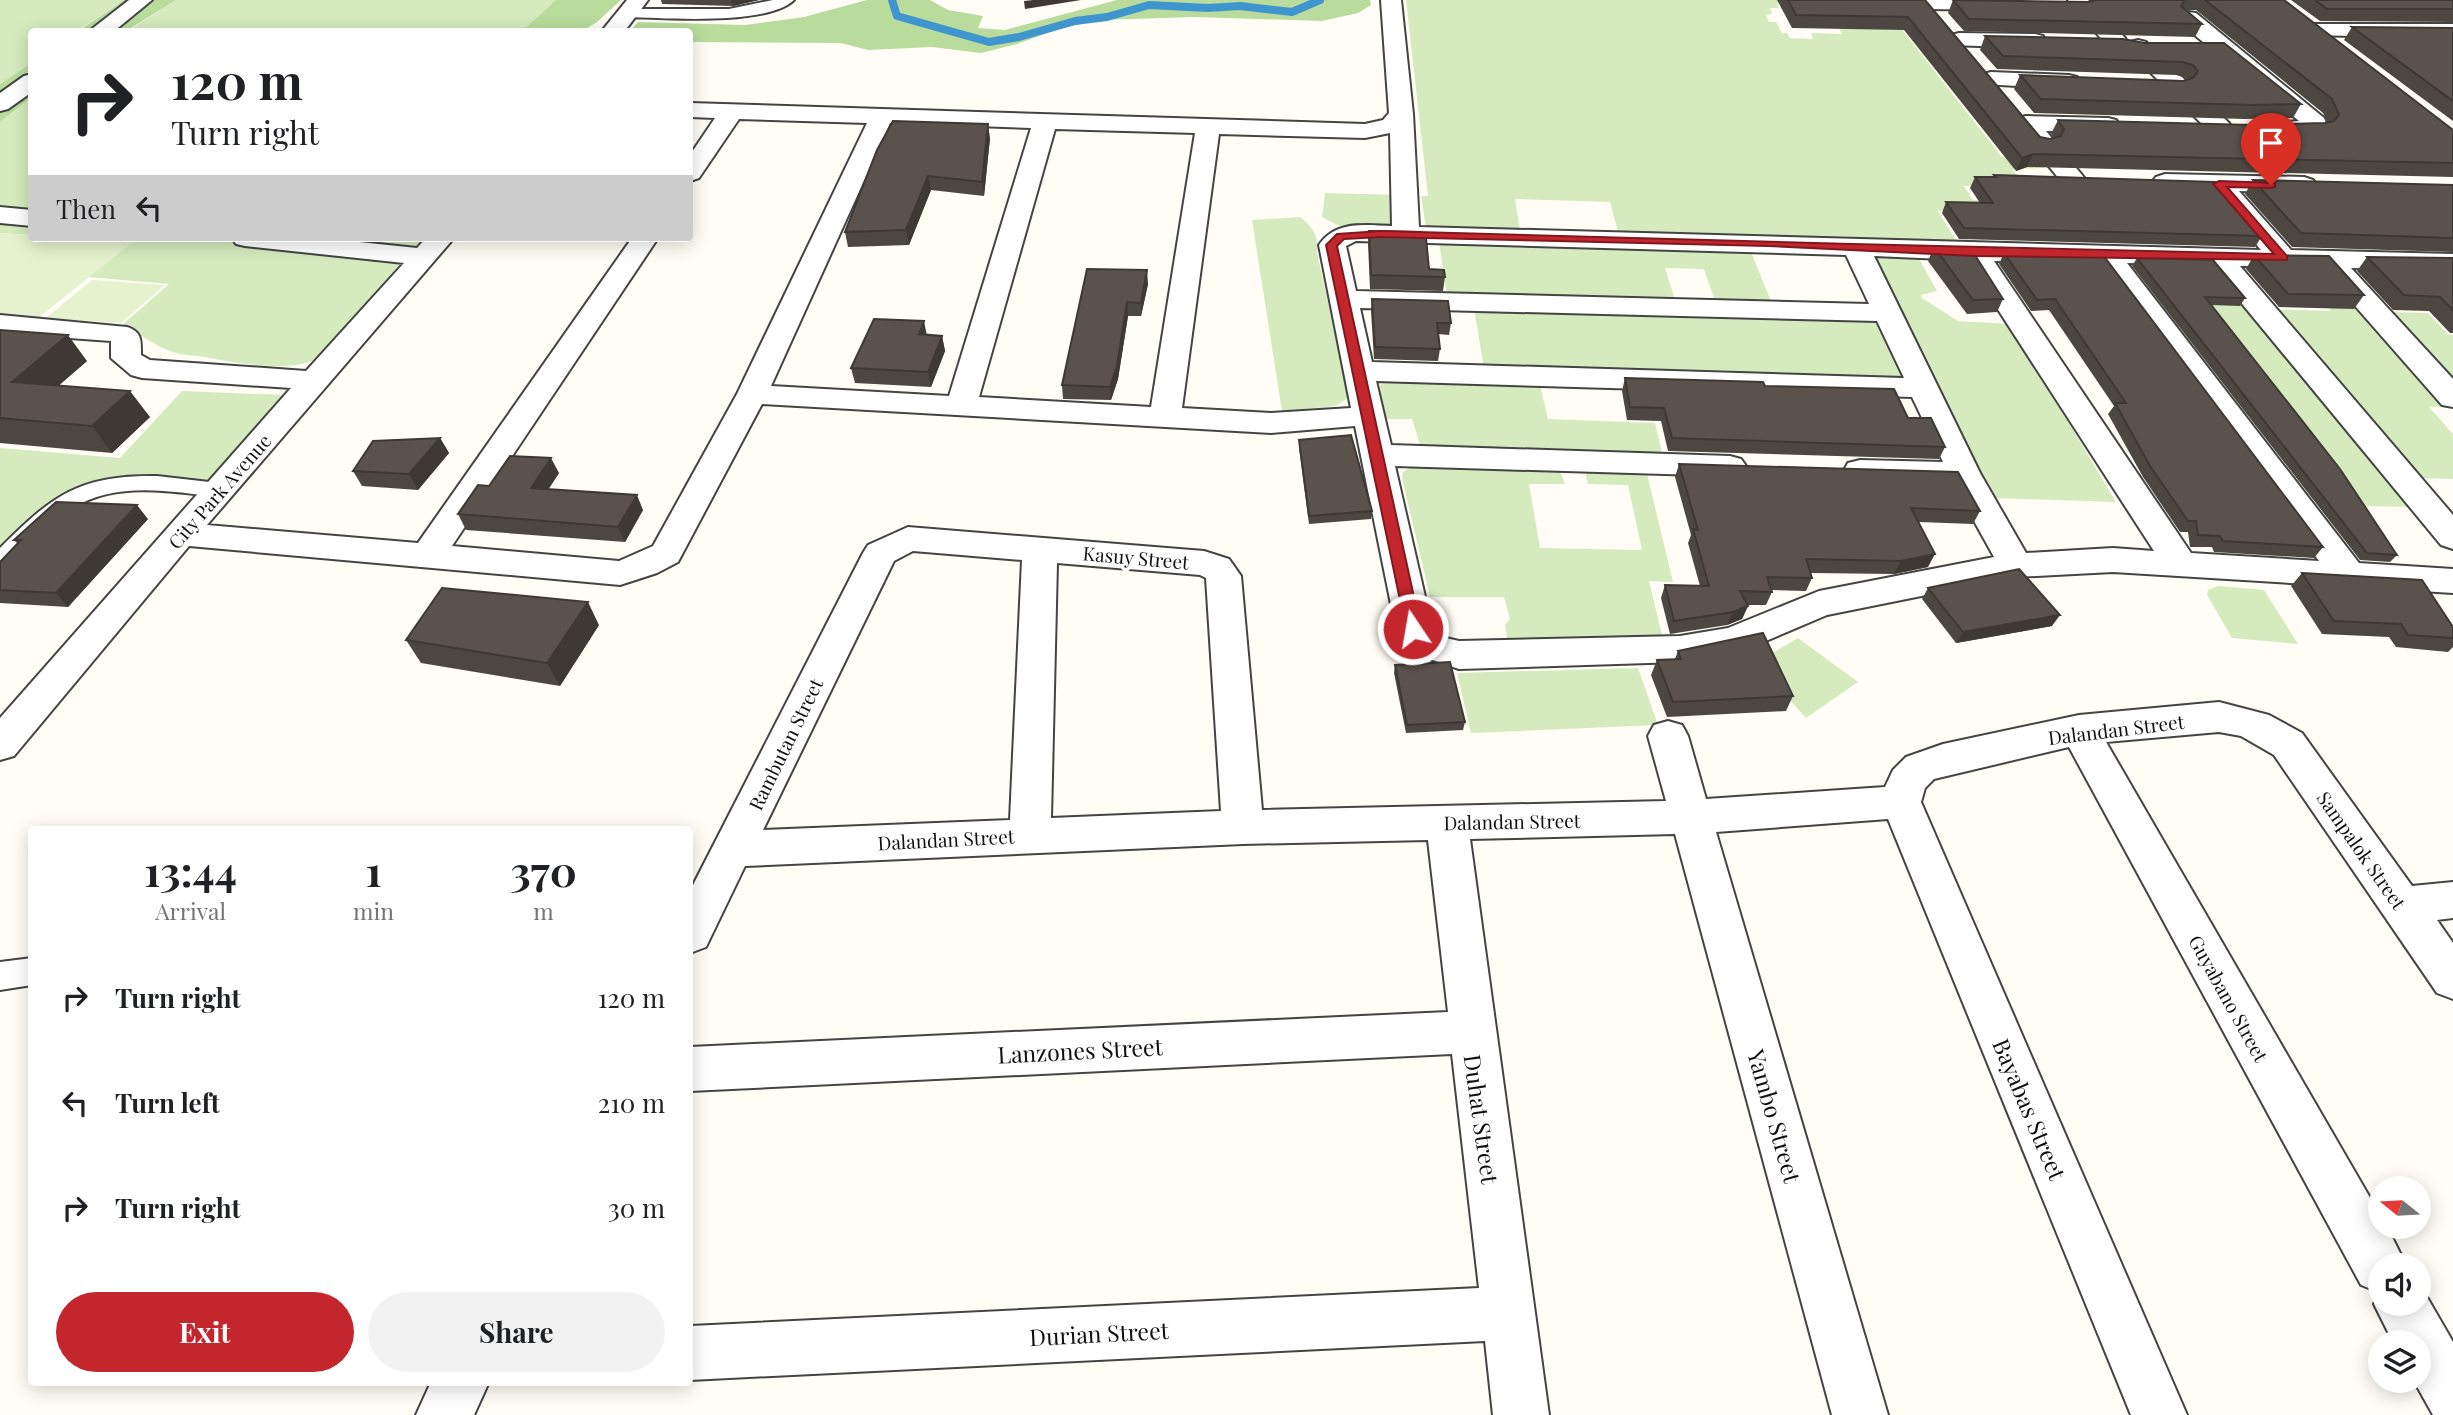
<!DOCTYPE html>
<html lang="en">
<head>
<meta charset="utf-8">
<style>
	body { margin:0; font-family:"Playfair Display",serif; background:#f2f2f2; color:#202124; height:100vh; display:flex; flex-direction:column; font-size:26px; white-space:nowrap }
	* { box-sizing:border-box; margin:0 }
	p { font-size:23px; color:#757577 }
	.icon { flex:none; width:38px; height:38px; fill:none; stroke:currentColor; stroke-width:2; stroke-linecap:round; stroke-linejoin:round }
	.map { position:relative; flex:1; overflow:hidden }
	.sheet { position:absolute; left:28px; top:826px; width:665px; height:560px; display:flex; flex-direction:column; background:#fff; border-radius:7px; box-shadow:0 4px 18px #0003 }
	.sheet>* { flex:none }
	.top-card { position:absolute; left:28px; top:28px; width:665px; height:214px; border-radius:7px; box-shadow:0 4px 18px #0003; background:#fff; color:#202124; overflow:hidden }
	.needle { width:46px; rotate:288deg }
	.buttons { position:absolute; left:2368px; top:1176px; display:grid; gap:14px }
	.buttons a { display:grid; place-items:center; width:63px; height:63px; border-radius:50%; background:#fff; box-shadow:0 4px 18px #0003; font-size:35px }
	.pin { position:absolute; display:grid; place-items:center; width:60px; height:60px; color:#fff; margin:-72px -30px; border-radius:50% 50% 50% 0; rotate:-45deg; box-shadow:0 0 7px #0007 }
	.pin .icon { rotate:45deg }
	.me { position:absolute; width:77px; margin:-38px; rotate:348deg; stroke-linejoin:round; filter:drop-shadow(0 0 5px #0008) }
	.turn { display:flex; align-items:center; gap:24px; height:147px; padding:0 28px; font-size:32px }
	.turn .icon { width:91px; height:91px; stroke-width:2.5 }
	.turn b { display:block; font-size:49px; line-height:60px }
	.then { display:flex; align-items:center; height:66px; padding:0 28px; background:#0003; gap:14px; font-size:26px }
	.eta { display:flex; justify-content:space-evenly; align-items:center; height:119px; text-align:center }
	.eta b { font-size:42px; font-weight:700; line-height:49px }
	.action { display:flex; gap:14px; margin-top:auto; padding:14px 28px }
	.action a { flex:1; height:80px; border-radius:42px; background:#c4262e; color:#fff; font-size:28px; font-weight:700; line-height:80px; text-align:center }
	.action a+a { background:#f2f2f2; color:#202124 }
	ul { padding:0; list-style:none }
	li { display:flex; align-items:center; gap:21px; height:105px; padding:0 28px }
	li div { flex:1 }
	li b { display:block; font-size:26px }
	li em { font-style:normal }
	.map>svg:first-child { display:block }
	.green { fill:#d5ebbd; fill-rule:evenodd }
	.forest { fill:#b9dc9c }
	.pitch { fill:#e6f2cf }
	.lines { fill:none; stroke-linecap:round; stroke-linejoin:round }
	.stream { stroke:#3f96cf; stroke-width:8 }
	.service-casing { stroke:#444; stroke-width:4 }
	.minor-casing { stroke:#444; stroke-width:4 }
	.service { fill:#fff; fill-rule:evenodd }
	.minor { fill:#fff; fill-rule:evenodd }
	.wall { fill:#4d4742 }
	.shaded-wall { fill:#3f3936 }
	.building { fill:#5a524d; stroke:#3f3936; stroke-width:2 }
	.route { fill:#c4262e; stroke:#7f191e; stroke-width:2 }
	.labels { text-anchor:middle; dominant-baseline:central; stroke-width:7; stroke-linejoin:round; paint-order:stroke }
	.street-label { font-size:19px; fill:#111; stroke:#fff }
	.near-street-label { font-size:23px; fill:#111; stroke:#fff }
</style>
</head>
<body>
<div class="map">
<svg width="2453" height="1415" viewBox="0 0 2453 1415">
	<rect width="100%" height="100%" fill="#fffdf5"/>
	<path class="green" d="M0 0H124L77 31 32 32 31 63 0 84Z
		M176 0H556L522 31 126 32Z
		M1406 0H1879L2002 157H2043L2044 168 2012 169 2047 214 1938 211 1957 242 1619 235 1610 202 1515 199 1520 231 1426 228 1421 196H1428ZM1777 3 1871 5 1834 19 1842 34 1811 33 1813 39 1790 38 1787 33H1782L1776 22H1769L1766 15 1772 14 1770 8H1779ZM2018 185 2030 201 1973 200 1964 186Z
		M31 98V235L0 233V122Z
		M1325 193 1397 195 1398 227 1339 226 1322 217Z
		M1300 217C1312 226 1320 237 1317 253L1349 397 1336 406 1282 411 1252 220Z
		M75 238H374L421 240 317 359C289 373 236 363 205 357 195 355 184 356 173 352 154 346 141 333 121 326L169 284 88 277 132 242Z
		M1439 242 1751 252 1773 306 1716 304 1704 269 1665 268 1676 303 1447 295Z
		M1877 255 1918 257 1937 291 1921 295 1922 298 1958 321 2010 324 2116 502 1994 498 1987 488 1873 256Z
		M2139 286H2233L2415 507 2360 506 2263 414H2233L2220 396 2276 397 2221 327 2171 326Z
		M2313 287 2346 288 2453 406 2429 407 2453 434V479L2411 478 2267 309 2331 311Z
		M1474 308 1877 321 1908 372 1904 379 1484 369Z
		M2387 312 2428 313 2448 334 2453 335V382Z
		M1384 382 1540 386 1548 419 1655 423 1663 457 1421 448 1412 419H1383L1377 388Z
		M182 391 284 395 209 480 158 478 68 494 50 502 27 520 0 547V448L120 458Z
		M1413 466 1560 471 1565 484H1529L1540 548 1642 550 1628 485 1588 484 1585 472 1647 474 1673 582 1649 581 1663 639 1508 643 1505 625 1510 619 1504 597H1430L1402 478 1403 472Z
		M2219 586 2264 590 2298 644 2232 638 2207 595 2208 590Z
		M1798 638 1858 682 1806 718 1772 680 1769 655Z
		M1638 668 1658 725 1471 733 1457 673Z"/>
	<path class="forest" d="M124 0H176L126 31 77 32Z
		M556 0H621L597 22 582 31H522Z
		M867 0H930L948 10 983 16 978 28 1005 30 1117 0H1370L1371 5 1358 13 1322 21 1195 17 1100 20 1062 28 1017 44 981 53 932 47 868 50 841 43 690 42V32L630 31 638 22 745 25 804 17Z
		M31 63V98L0 122V84Z"/>
	<path class="pitch" d="M0 233 31 235 32 238 133 242 38 318 0 315Z
		M92 280 165 285 121 323 46 318Z"/>
	<g class="lines">
		<path class="stream" d="M892 0 897 16 989 42 1019 37 1075 21 1107 17 1149 5 1208 8 1240 6 1292 12 1320 0"/>
		<g class="service-casing">
			<path id="service" d="M773 0H794C767 26 665 18 627 17L620 13 627 9H729Z
				M157 476 218 483 226 485 229 490 226 495 218 497C168 491 111 480 67 512 45 527 27 549 8 568L0 570V548C53 495 79 475 157 476Z
				M32 958V985L0 990V962Z"/>
		</g>
		<g class="minor-casing">
			<path id="minor" d="M129 0H152L113 32H88Z
				M627 0H648L624 32H601Z
				M1381 0H1401L1413 114 1419 227 2261 250 2211 191 2156 187 2152 182 2156 177 2165 174 2304 177 2313 180 2317 185 2313 190 2304 193 2239 191 2291 250 2453 254V270L2351 268 2453 379V407L2442 405 2321 267 2240 266 2453 515V549L2441 545 2210 265 2127 263 2359 563 2453 569V593L2113 572 2016 577 1827 615 1747 649 1680 662 1459 669 1415 654 1396 629 1355 426 1271 433 762 404 678 562 657 573 620 585 189 546 14 756 0 760V718L291 388 142 378 131 375 111 358V341L0 333V315L127 327C142 332 141 340 141 355L150 360 306 371 404 263 245 246 236 244 232 238H321L417 248 426 238H454L207 525 418 543 632 238H658L452 546 619 561 653 546 737 394 867 123 739 119 699 178 690 181V155L715 118 690 117V103L1365 124 1383 120 1389 113ZM890 123 1031 128 949 396 771 386ZM1055 129 1195 133 1151 407 979 397ZM1390 133 1392 226C1365 225 1336 220 1319 245L1351 408 1271 413 1182 408 1219 134 1365 138ZM1356 241 1846 255 1869 304 1356 291 1346 246ZM1874 256 1966 260 2154 551 2113 548 2026 553 1980 473ZM1994 261 2098 263 2319 561 2191 553ZM1360 308 1877 321 1904 378 1372 362ZM1376 381 1912 397 1943 462 1860 460 1848 463 1844 470 1848 477 1860 480 1953 483 1994 557 1819 591 1728 628 1680 636 1459 641 1446 638 1432 627 1395 466 1730 476 1741 473 1746 466 1741 459 1730 456 1391 445Z
				M1918 0H2012L2015 4 2011 8 2004 10 1926 9 1919 7 1916 3Z
				M2068 0H2089L2125 38 2128 43 2125 48H2109Z
				M2188 12 2196 13 2324 118 2328 127 2325 132 2310 135 2257 134 2254 129 2257 124 2299 121 2180 23 2177 18 2180 13Z
				M2314 24H2453V38L2306 35 2303 30 2306 25Z
				M1959 33 2035 34 2043 36 2046 41 2043 46 2035 48 1951 45 1948 40 1951 35Z
				M2138 40 2146 42 2229 123 2232 128 2229 133 2220 135 2211 133 2130 52 2127 47 2130 42Z
				M1991 72 2069 75 2077 77 2080 82 2077 87 2069 89 1983 84 1980 79 1983 74Z
				M32 74V92L8 109 0 111V93L24 76Z
				M2026 116 2108 118 2116 120 2120 125 2116 130 2108 132 2046 131 2086 180 2082 185 2073 188 2064 185 2014 123 2018 118Z
				M0 207 32 210V226L0 223Z
				M908 527 1204 551 1229 559 1241 576 1262 810 1666 801 1648 736 1654 725 1668 721 1682 725 1688 736 1706 799 1885 787 1893 770 1906 757 1943 744 2079 715 2219 702 2269 715 2302 733 2412 886 2453 882V918L2437 920 2453 943V999L2437 993 2274 755 2241 736 2219 732 2106 742 2380 1215V1227H2387L2406 1265H2380V1304H2418L2420 1285 2453 1342V1415H2433L2414 1381H2418V1342H2393L2374 1304 2379 1292 2361 1285 2069 747 1934 779 1925 788 1921 802 2187 1415H2131L1888 819 1716 832 1888 1415H1832L1675 834 1470 839 1549 1415H1493L1485 1341 690 1380V1326L1479 1288 1452 1054 690 1091V1047L1448 1012 1428 840 1243 844 745 866 706 947 690 953V891L863 553 868 545ZM913 551 1022 560 1010 820 763 830 894 561ZM1057 563 1200 575 1206 578 1221 811 1051 818Z
				M431 1382H489L474 1415H416Z"/>
		</g>
		<use href="#service" class="service"/>
		<use href="#minor" class="minor"/>
	</g>
	<path class="wall" d="M661 0H759L733 6 662 4Z
		M1777 0H1925L2040 137 2050 139 2054 138 2051 134 2058 120 2252 125 2328 123 2323 113 2196 10H2186L2202 24 2195 37 1964 31 1948 13 1953 0 2090 2 2088 0H2284L2453 130V177L2027 167 2016 171 1904 30 1792 28Z
		M2291 0H2453V22L2320 21Z
		M2352 27 2453 28V121L2344 40Z
		M1985 36 2123 39 2301 104 2293 118 2244 119 2034 113 2014 89 2020 75 2183 81 2187 80 2186 78 2176 75 1997 69 1980 50Z
		M990 138 984 196 931 190 909 245 848 247 845 232 877 150Z
		M1994 175 2262 236 2255 247 1959 239 1942 213 1946 202 1980 203 1970 188 1975 177H1993Z
		M2253 180 2453 185V252L2292 247 2245 194Z
		M1369 231 1421 238 1429 269 1445 277 1443 291 1370 289 1368 244Z
		M1934 247 2003 299 1997 312 1967 314 1928 261Z
		M2004 253 2323 547 2314 558 2214 552 2212 547H2190L2188 532H2180L2143 477 2108 414 2114 406 2049 310 2031 311 1999 264Z
		M2254 255 2364 295 2354 309 2279 307 2246 269Z
		M2367 257 2453 258V333H2450L2429 311 2393 310 2357 271Z
		M2137 258 2245 298 2240 306 2211 305 2397 555 2390 562 2360 560 2132 266Z
		M1087 269 1148 284 1141 316H1128L1118 379 1111 400 1063 399 1062 385Z
		M1372 299 1451 323 1449 335 1438 334 1440 349 1438 361 1374 359 1371 311Z
		M0 330 87 361 59 385 150 417 112 453 0 443Z
		M927 335 942 336 945 351 931 387 855 383 851 368Z
		M1625 378 1765 386 1908 418 1945 447 1939 459 1668 451 1661 421 1627 420 1622 391Z
		M440 438 449 453 418 490 362 486 353 471Z
		M1299 440 1372 511 1371 519 1309 524 1299 448Z
		M1679 464 1980 511 1973 524 1919 522 1928 567 1894 574 1810 573 1812 578 1806 591 1771 590 1772 592 1766 605H1747L1748 606 1742 619 1727 625 1670 634 1661 598 1665 585 1700 586 1688 543 1691 535 1675 477Z
		M559 473 548 489 643 510 625 542 466 530 458 514 489 486Z
		M148 519 68 607 0 603V562L18 544 14 540Z
		M2302 573 2453 627V647L2448 652 2396 647 2389 637 2322 634 2291 586Z
		M1928 588 2052 626 1956 643 1922 599Z
		M599 625 560 686 421 663 406 640Z
		M1678 651 1793 696 1786 711 1667 717 1651 675 1657 660 1675 659Z
		M1395 665 1465 722 1463 730 1406 733 1394 673Z"/>
	<path class="shaded-wall" d="M731 0H759L733 6Z
		M1033 0H1081L1025 9 1024 1Z
		M988 124 990 138 984 196 982 182Z
		M2033 154 2027 167 2016 171 2022 158Z
		M928 176 931 190 909 245 906 230Z
		M1147 270 1148 284 1141 316V303Z
		M1127 302 1128 316 1118 379 1111 400 1110 387Z
		M924 321 927 336 919 334Z
		M68 335 87 361 33 408 12 382Z
		M942 336 945 351 931 387 928 372Z
		M130 391 150 417 112 453 92 426Z
		M440 438 449 453 418 490 409 474Z
		M551 458 559 473 539 504 531 488Z
		M637 495 643 510 625 542 618 527Z
		M137 505 148 519 68 607 56 593Z
		M1935 554 1928 567 1894 574 1901 561Z
		M588 602 599 625 560 686 547 663Z
		M1748 606 1742 619 1727 625 1733 612Z
		M2060 615 2052 626 1956 643 1963 632Z"/>
	<path class="building" d="M1788 0H1925L2040 137 2050 139 2061 136 2064 129 2058 120 2252 125 2325 123 2334 121 2339 115 2332 99 2205 0H2284L2453 130V163L2033 154 2022 158 1908 17 1796 15Z
		M1953 0 2089 2 2095 0H2185L2181 6 2202 24 1969 19Z
		M2315 0H2453V9H2327Z
		M2352 27 2453 28V101Z
		M1985 36 2123 39 2145 43H2224L2301 104 2252 105 2041 99 2020 75 2183 81 2193 78 2198 71 2193 65 2183 62 2003 56Z
		M893 121 988 124 982 182 928 176 906 230 845 232 877 150Z
		M1994 175 2215 182 2262 236 1964 228 1946 202 1993 203 1975 177H1996Z
		M2253 180 2453 185V238L2301 233Z
		M1369 231 1421 232V238H1426L1429 269 1444 270 1445 277 1371 275Z
		M1934 247 1971 249 2003 299 1973 300Z
		M2004 253 2103 255 2323 547 2223 541 2220 536 2198 535 2196 521H2188L2150 466 2115 403H2126L2055 299 2037 300Z
		M2254 255 2329 256 2364 295 2288 294Z
		M2367 257 2453 258V310L2440 297 2404 295Z
		M2137 258 2213 260 2245 298 2205 297 2340 469 2397 555 2367 553Z
		M1087 269 1147 270 1141 303 1127 302 1117 366 1110 387 1062 385Z
		M1372 299 1448 301 1451 323H1437L1440 349 1375 347Z
		M874 319 924 321 919 334 942 336 928 372 851 368Z
		M0 330 68 335 12 382 130 391 92 426 0 418Z
		M1625 378 1763 382 1765 386 1894 389 1908 418H1931L1945 447 1672 438 1664 408 1630 407Z
		M1351 435 1372 511 1309 516 1299 440Z
		M440 438 409 474 353 471 373 441Z
		M510 456 551 458 531 488 637 495 618 527 458 514 478 485 489 486Z
		M1679 464 1958 472 1980 511 1911 508 1935 554 1901 561 1806 559 1812 578 1767 577 1772 592 1740 591 1748 606 1733 612 1674 621 1665 585 1709 586 1693 529 1698 530Z
		M56 502 137 505 56 593 0 590V562L21 540H14Z
		M2019 569 2060 615 1963 632 1928 588Z
		M2302 573 2422 580 2453 627V638L2408 635 2401 624 2334 621Z
		M442 588 588 602 547 663 406 640Z
		M1763 633 1793 696 1673 702 1657 660 1681 659 1678 651Z
		M1450 662 1465 722 1407 725 1395 665Z"/>
	<path class="route" d="M2219 181 2275 183V187L2271 188 2227 187 2287 256V260L1975 256 1768 246 1381 237 1344 239 1337 246 1421 629 1413 634 1406 629 1326 245 1337 234 1381 231C1679 238 1976 249 2274 254L2215 186 2213 184Z"/>
	<g class="labels">
		<g class="street-label">
			<text transform="translate(219 491) rotate(-49)">City Park Avenue</text>
			<text transform="translate(1136 557) rotate(5)">Kasuy Street</text>
			<text transform="translate(2116 729) rotate(-7)">Dalandan Street</text>
			<text transform="translate(785 744) rotate(-64)">Rambutan Street</text>
			<text transform="translate(1512 821) rotate(-1)">Dalandan Street</text>
			<text transform="translate(946 839) rotate(-3)">Dalandan Street</text>
			<text transform="translate(2362 850) rotate(55)">Sampalok Street</text>
			<text transform="translate(2229 998) rotate(61)">Guyabano Street</text>
		</g>
		<g class="near-street-label">
			<text transform="translate(1080 1050) rotate(-3)">Lanzones Street</text>
			<text transform="translate(2030 1109) rotate(67)">Bayabas Street</text>
			<text transform="translate(1775 1116) rotate(74)">Yambo Street</text>
			<text transform="translate(1482 1119) rotate(82)">Duhat Street</text>
			<text transform="translate(1099 1333) rotate(-3)">Durian Street</text>
		</g>
	</g>
</svg>
<div class="buttons">
<a><svg class="needle" viewBox="-14 -14 28 28"><path d="M0-13l5 13h-10z" fill="#e53935"/><path d="M0 13l5-13h-10z" fill="#757577"/></svg></a>
<a><svg class="icon" aria-label="sound" viewBox="0 0 24 24"><path d="M4 9h4l5-4v14l-5-4H4zM17 9q2 3 0 6"/></svg></a>
<a><svg class="icon" aria-label="layers" viewBox="0 0 24 24"><path d="M12 4l9 5-9 5-9-5zM3 14l9 5 9-5"/></svg></a>
</div>
<div class="pin" style="left:2271px;top:185px;background:#d93025"><svg class="icon" aria-label="arrive" viewBox="0 0 24 24"><path d="M6 21V4h12l-3 4 3 4H6"/></svg></div>
<svg class="me" style="left:1413px;top:629px" viewBox="-20 -20 40 40"><circle r="17" fill="#c4262e" stroke="#fff" stroke-width="3"/><path d="M0-11L8 9 0 5-8 9z" fill="#fff"/></svg>
<div class="top-card">
<div class="turn"><svg class="icon" aria-label="right" viewBox="0 0 24 24"><path d="M7 20v-9h11M14 6l5 5-5 5"/></svg><div><b>120 m</b>Turn right</div></div>
<div class="then">Then<svg class="icon" aria-label="left" viewBox="0 0 24 24"><path d="M17 20v-9H6M10 6l-5 5 5 5"/></svg></div>
</div>
<section class="sheet">
<div class="eta">
<div><b>13:44</b><p>Arrival</p></div>
<div><b>1</b><p>min</p></div>
<div><b>370</b><p>m</p></div>
</div>
<ul>
<li><svg class="icon" aria-label="right" viewBox="0 0 24 24"><path d="M7 20v-9h11M14 6l5 5-5 5"/></svg><div><b>Turn right</b></div><em>120 m</em></li>
<li><svg class="icon" aria-label="left" viewBox="0 0 24 24"><path d="M17 20v-9H6M10 6l-5 5 5 5"/></svg><div><b>Turn left</b></div><em>210 m</em></li>
<li><svg class="icon" aria-label="right" viewBox="0 0 24 24"><path d="M7 20v-9h11M14 6l5 5-5 5"/></svg><div><b>Turn right</b></div><em>30 m</em></li>
</ul>
<div class="action"><a>Exit</a><a>Share</a></div>
</section>
</div>
</body>
</html>
